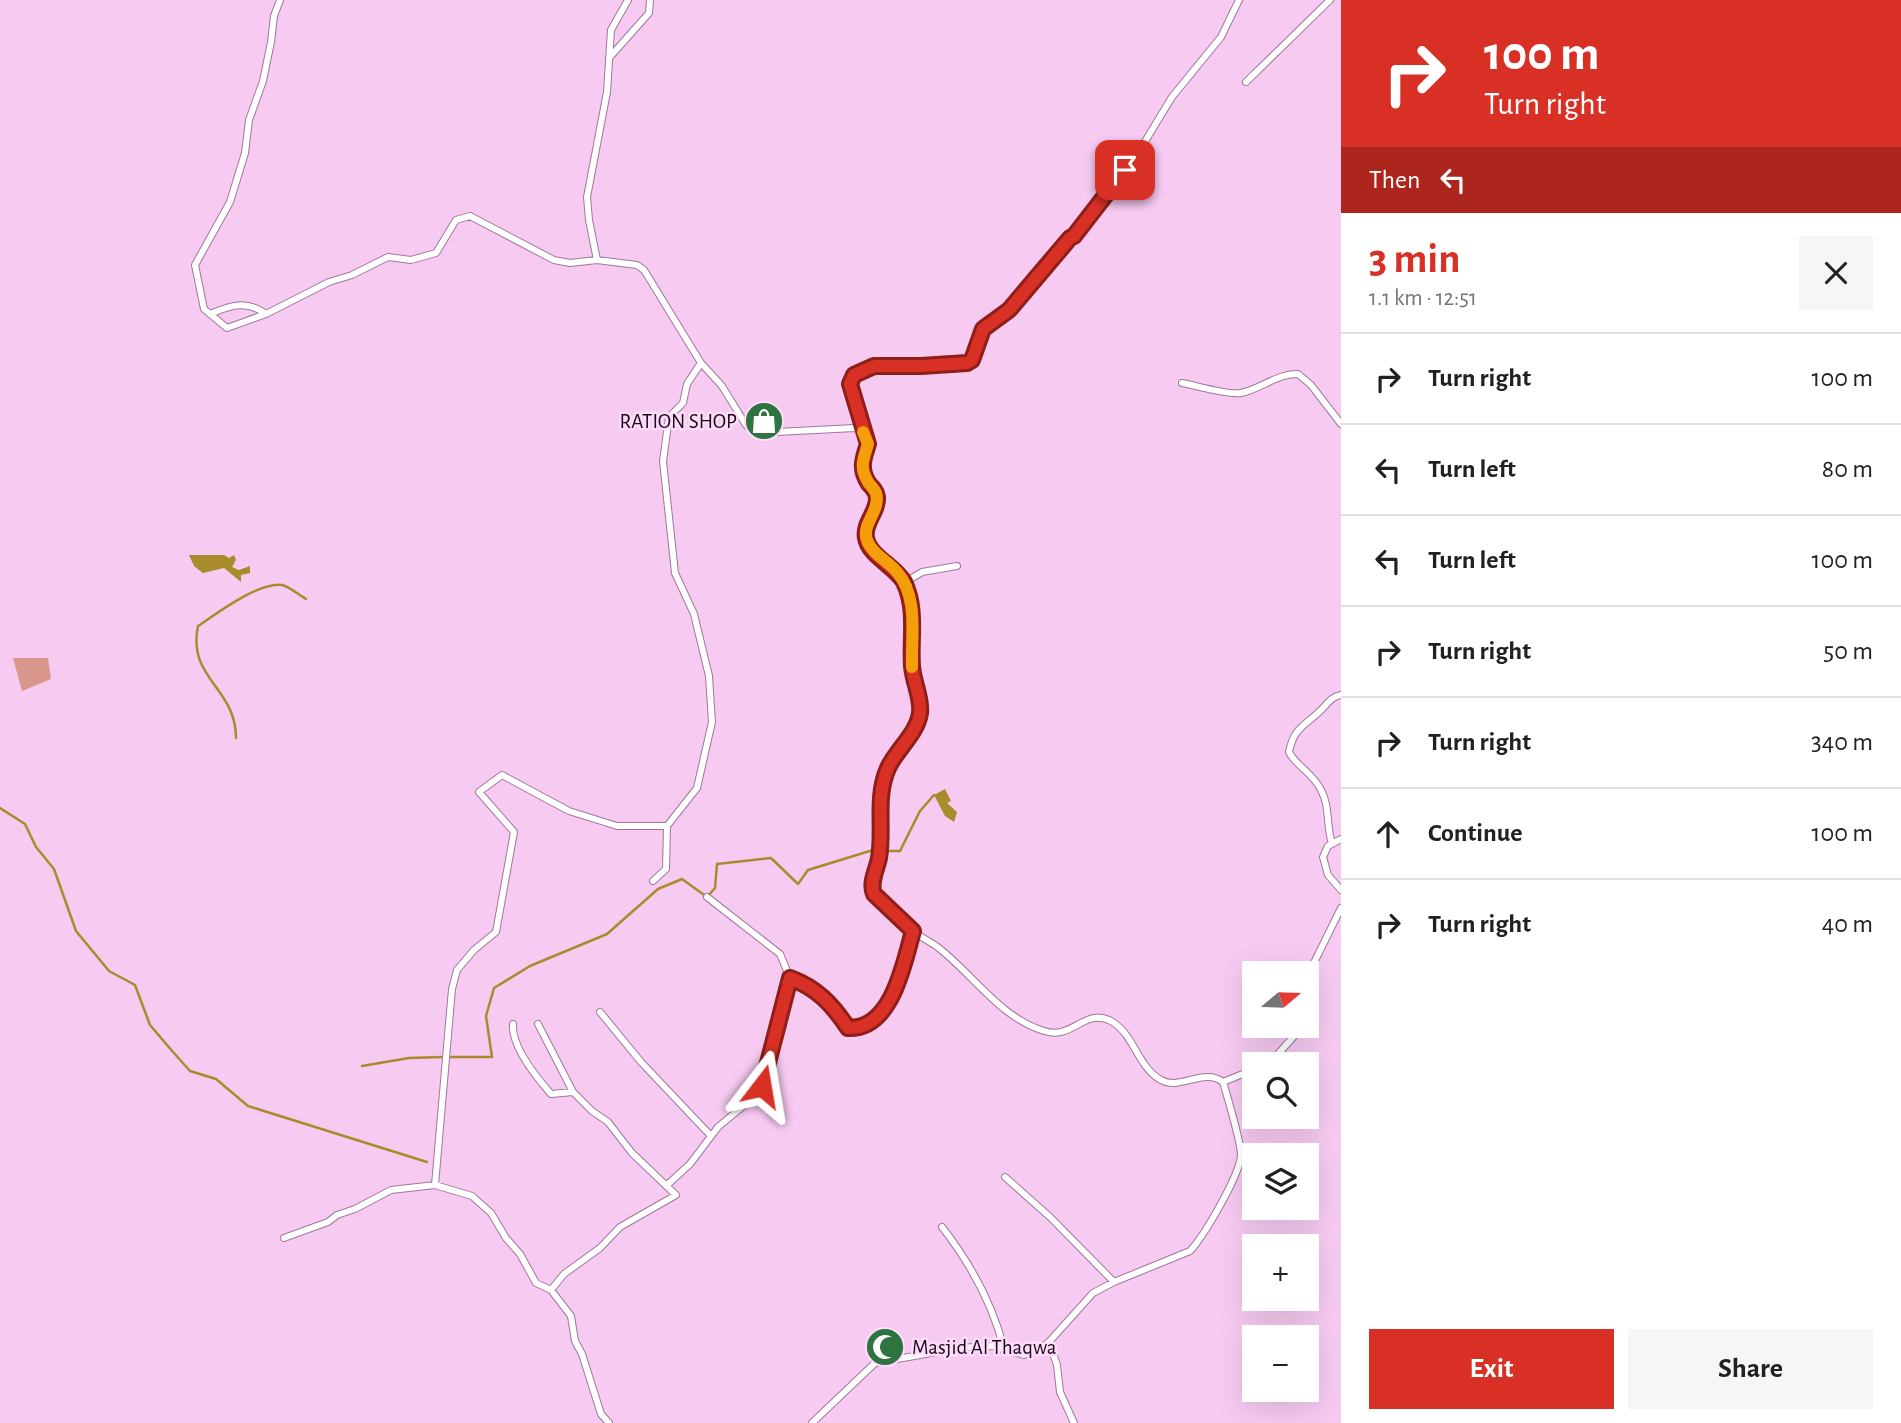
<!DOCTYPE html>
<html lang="en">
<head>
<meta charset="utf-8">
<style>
	body { margin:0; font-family:"Alegreya Sans",sans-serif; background:#f6f6f6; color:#202124; height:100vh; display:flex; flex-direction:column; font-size:26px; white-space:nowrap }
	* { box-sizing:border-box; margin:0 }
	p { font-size:23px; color:#757577 }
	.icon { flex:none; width:38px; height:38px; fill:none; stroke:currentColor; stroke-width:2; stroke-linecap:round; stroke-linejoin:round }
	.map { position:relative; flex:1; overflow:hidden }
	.side { display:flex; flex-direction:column; background:#fff; width:560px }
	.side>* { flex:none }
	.banner { background:#d93025; color:#fff; overflow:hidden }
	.needle { width:46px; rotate:71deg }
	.controls { position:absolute; left:1242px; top:961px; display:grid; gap:14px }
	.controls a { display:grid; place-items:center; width:77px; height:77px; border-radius:0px; background:#fff; box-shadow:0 7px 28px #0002; font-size:35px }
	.pin { position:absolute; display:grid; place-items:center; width:60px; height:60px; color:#fff; margin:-30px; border-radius:14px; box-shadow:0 4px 10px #0006 }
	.me { position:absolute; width:77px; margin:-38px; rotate:14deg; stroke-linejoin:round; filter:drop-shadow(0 0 5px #0008) }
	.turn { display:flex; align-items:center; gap:24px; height:147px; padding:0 28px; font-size:32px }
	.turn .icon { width:91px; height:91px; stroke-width:2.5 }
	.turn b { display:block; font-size:49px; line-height:60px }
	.then { display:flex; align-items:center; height:66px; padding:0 28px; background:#0003; gap:14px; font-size:26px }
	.round { display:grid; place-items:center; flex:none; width:74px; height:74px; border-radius:0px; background:#f6f6f6 }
	.headline { display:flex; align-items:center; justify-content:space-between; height:119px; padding:0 28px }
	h1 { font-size:42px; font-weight:600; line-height:52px; color:#d93025 }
	.cta { display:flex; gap:14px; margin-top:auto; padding:14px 28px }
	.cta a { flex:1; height:80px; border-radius:0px; background:#d93025; color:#fff; font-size:28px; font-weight:600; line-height:80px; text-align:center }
	.cta a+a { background:#f6f6f6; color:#202124 }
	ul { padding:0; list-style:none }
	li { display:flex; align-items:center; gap:21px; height:91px; padding:0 28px; border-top:2px solid #e0e0e0 }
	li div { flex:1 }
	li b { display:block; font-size:26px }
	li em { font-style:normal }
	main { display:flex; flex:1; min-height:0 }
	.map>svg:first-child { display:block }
	.green { fill:#d9968b }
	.water { fill:#aa8b2c }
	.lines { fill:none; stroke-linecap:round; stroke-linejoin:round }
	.stream { stroke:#aa8b2c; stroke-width:2.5 }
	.street-casing { stroke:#9f779b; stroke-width:8 }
	.street { stroke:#fff; stroke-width:6 }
	.route-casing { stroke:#8d1f18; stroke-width:18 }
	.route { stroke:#d93025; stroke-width:12 }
	.slow { stroke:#f59e0b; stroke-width:12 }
	.labels { text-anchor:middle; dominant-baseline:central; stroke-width:5; stroke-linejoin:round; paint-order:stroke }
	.poi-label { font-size:21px; fill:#190a18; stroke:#ffdbfb; text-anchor:end }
</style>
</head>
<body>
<main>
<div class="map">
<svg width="1341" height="1423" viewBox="0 0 1341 1423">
	<rect width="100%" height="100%" fill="#f7caf2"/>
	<path class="green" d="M13 658H48L51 679 22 691Z"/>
	<path class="water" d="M189 555H224L229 558 234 555 236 560 232 567 239 570 250 566V573L241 575V582L224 568 203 573 194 566Z
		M945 789 951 801 947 803 957 812 954 822 945 816 934 795Z"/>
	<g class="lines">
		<path class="stream" d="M236 738C236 687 187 679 198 626 216 614 260 581 282 585 290 587 299 595 306 599
			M0 808 25 824 36 847 54 869 76 931 109 971 135 985 150 1025 173 1052 190 1071 216 1079 248 1106 427 1162
			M886 851H900L920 811 934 795
			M451 1057H492L486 1016 494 988 530 966 607 934 658 889 682 879 707 897 715 888 717 864 771 858 798 884 808 870 873 850
			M362 1066 409 1058 442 1057"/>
		<g class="street-casing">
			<path id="street" d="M280 0 274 16 271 42 263 81 249 120 245 153 230 202 195 265 204 309 227 328 266 314 329 282 352 275 388 257 411 260 436 253 456 220 470 216 554 260 570 263 597 260
				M628 0 611 30 607 92 587 197 589 220 597 260 637 265 644 270 701 363 722 386 746 425 759 433 855 428 862 430 868 444C865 452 860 460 862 469 865 482 878 489 877 503 875 517 861 528 868 543 877 560 899 567 905 587 908 597 912 608 913 618 915 634 911 650 912 666 913 681 919 694 920 708 921 731 897 749 888 769 875 797 884 828 879 858 877 869 869 883 874 894 887 906 899 920 913 931 921 938 932 942 940 949 974 976 1001 1018 1044 1031 1072 1040 1084 1009 1109 1020 1134 1032 1137 1067 1161 1080 1180 1091 1204 1067 1223 1082
				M609 58 649 13 650 0
				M1246 82 1330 0
				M210 314C231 305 247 300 266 314
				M1182 383C1198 386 1227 395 1241 393 1261 389 1278 373 1298 374L1311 385 1341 424
				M862 430 860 415 850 384 854 375 874 366H921L967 363 972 360 983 329 1009 310 1070 238 1074 236 1138 153 1172 97 1221 37 1239 0
				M904 583 922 572 957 566
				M1341 839 1328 846 1323 857 1328 875 1341 890
				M1332 844C1326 825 1330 806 1321 790 1313 773 1295 765 1289 752 1294 728 1303 727 1319 712 1327 705 1330 697 1341 695
				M653 881 666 869 667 826
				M1307 977 1341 908
				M790 978C818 989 831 1003 848 1028 892 1029 904 964 913 931
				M600 1012 641 1062 711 1136
				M513 1024C511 1046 537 1078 551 1094L573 1092 592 1111 608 1122 632 1153 676 1195 620 1227 600 1248 564 1274 551 1290
				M538 1024 573 1092
				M1266 1064 1271 1062 1303 1026
				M1005 1177 1050 1217 1114 1282
				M667 1185 690 1164 718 1127 753 1098 762 1086 790 978 780 954 707 897
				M942 1227C970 1263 993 1305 1004 1349
				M284 1238 328 1222 337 1215 355 1209 391 1190 435 1185
				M1049 1342 1057 1365 1060 1392 1074 1423
				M609 1423 601 1414 582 1354 575 1341 571 1316 551 1290 536 1283 520 1254 506 1238 491 1213 472 1196 435 1185 452 989 457 970 474 950 496 932 514 832 479 792 502 775 569 811 617 826H667L697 788 712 722 709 676 694 614 675 573 663 461 669 417 683 403 687 384 701 363
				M812 1423 875 1363 959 1348 992 1346 1024 1355 1034 1352 1049 1342 1093 1293 1114 1282 1190 1251C1204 1236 1240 1175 1241 1155 1241 1143 1227 1095 1223 1082L1255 1069"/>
		</g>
		<use href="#street" class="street"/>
	</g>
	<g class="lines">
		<g class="route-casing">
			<path id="route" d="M762 1086 790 978C817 988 832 1004 848 1028 892 1030 904 963 913 931L874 894C869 883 877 869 879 858 884 828 875 797 888 768 896 750 917 734 920 713 922 698 913 682 912 666 910 638 917 609 904 582 895 566 869 556 866 538 863 523 878 512 877 497 876 491 873 488 869 484 859 469 863 459 868 444L850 384 854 375 874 366H921L967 363 972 360 983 329 1009 310 1070 238 1074 236 1125 170"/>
		</g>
		<use href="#route" class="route"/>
		<path class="slow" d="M863 432 868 444C864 458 859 466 867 480 869 485 874 488 876 493 881 511 861 524 867 540 872 554 888 561 897 572 919 597 911 637 912 667"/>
	</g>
	<defs>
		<g id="shop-disc" transform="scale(2.0125)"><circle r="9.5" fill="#2d7440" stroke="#ffdbfb"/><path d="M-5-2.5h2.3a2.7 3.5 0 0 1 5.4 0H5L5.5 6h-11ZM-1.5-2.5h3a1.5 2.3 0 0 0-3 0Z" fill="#fff"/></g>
		<g id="mosque-disc" transform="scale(2.0125)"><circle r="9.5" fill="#2d7440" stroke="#ffdbfb"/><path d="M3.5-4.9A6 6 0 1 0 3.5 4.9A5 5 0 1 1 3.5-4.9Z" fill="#fff"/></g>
	</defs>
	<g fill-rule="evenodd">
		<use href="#shop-disc" x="764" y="421"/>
		<use href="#mosque-disc" x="885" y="1347"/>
	</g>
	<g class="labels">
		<g class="poi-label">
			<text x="737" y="421">RATION SHOP</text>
			<text x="912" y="1347" text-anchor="start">Masjid Al Thaqwa</text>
		</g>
	</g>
</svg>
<div class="controls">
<a><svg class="needle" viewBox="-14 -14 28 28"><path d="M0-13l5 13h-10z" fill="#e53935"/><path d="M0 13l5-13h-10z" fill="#757577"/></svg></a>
<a><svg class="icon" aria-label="search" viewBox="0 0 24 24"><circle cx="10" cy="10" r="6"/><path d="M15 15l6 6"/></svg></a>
<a><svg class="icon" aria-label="layers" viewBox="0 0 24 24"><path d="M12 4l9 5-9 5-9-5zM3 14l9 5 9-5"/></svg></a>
<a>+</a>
<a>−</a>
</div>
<div class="pin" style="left:1125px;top:170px;background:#d93025"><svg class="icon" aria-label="arrive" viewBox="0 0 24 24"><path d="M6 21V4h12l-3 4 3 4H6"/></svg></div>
<svg class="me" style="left:762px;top:1086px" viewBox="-20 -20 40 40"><path d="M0-17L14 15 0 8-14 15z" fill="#d93025" stroke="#fff" stroke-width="4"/></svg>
</div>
<section class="side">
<div class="banner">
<div class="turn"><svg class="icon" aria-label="right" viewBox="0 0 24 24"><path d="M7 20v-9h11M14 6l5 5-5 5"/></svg><div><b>100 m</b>Turn right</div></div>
<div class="then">Then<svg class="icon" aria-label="left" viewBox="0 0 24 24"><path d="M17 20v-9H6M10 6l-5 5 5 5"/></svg></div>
</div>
<div class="headline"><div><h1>3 min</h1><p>1.1 km · 12:51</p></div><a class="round"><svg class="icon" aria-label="close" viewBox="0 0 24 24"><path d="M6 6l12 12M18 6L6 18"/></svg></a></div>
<ul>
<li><svg class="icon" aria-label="right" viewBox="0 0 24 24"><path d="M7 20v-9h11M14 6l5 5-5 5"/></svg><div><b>Turn right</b></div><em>100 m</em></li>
<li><svg class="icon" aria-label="left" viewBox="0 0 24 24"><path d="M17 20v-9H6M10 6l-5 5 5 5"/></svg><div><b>Turn left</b></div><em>80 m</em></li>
<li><svg class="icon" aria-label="left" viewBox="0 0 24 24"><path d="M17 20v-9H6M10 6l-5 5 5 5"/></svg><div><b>Turn left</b></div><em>100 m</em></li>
<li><svg class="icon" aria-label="right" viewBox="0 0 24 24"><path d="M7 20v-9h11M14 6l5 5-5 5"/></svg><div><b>Turn right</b></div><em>50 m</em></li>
<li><svg class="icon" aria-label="right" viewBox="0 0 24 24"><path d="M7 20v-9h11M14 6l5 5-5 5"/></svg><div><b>Turn right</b></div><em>340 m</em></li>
<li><svg class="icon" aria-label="ahead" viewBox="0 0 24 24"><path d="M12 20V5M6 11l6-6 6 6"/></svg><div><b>Continue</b></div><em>100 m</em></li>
<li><svg class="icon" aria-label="right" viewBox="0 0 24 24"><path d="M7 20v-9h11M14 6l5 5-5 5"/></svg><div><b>Turn right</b></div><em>40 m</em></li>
</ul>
<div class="cta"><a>Exit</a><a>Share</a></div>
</section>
</main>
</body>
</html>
